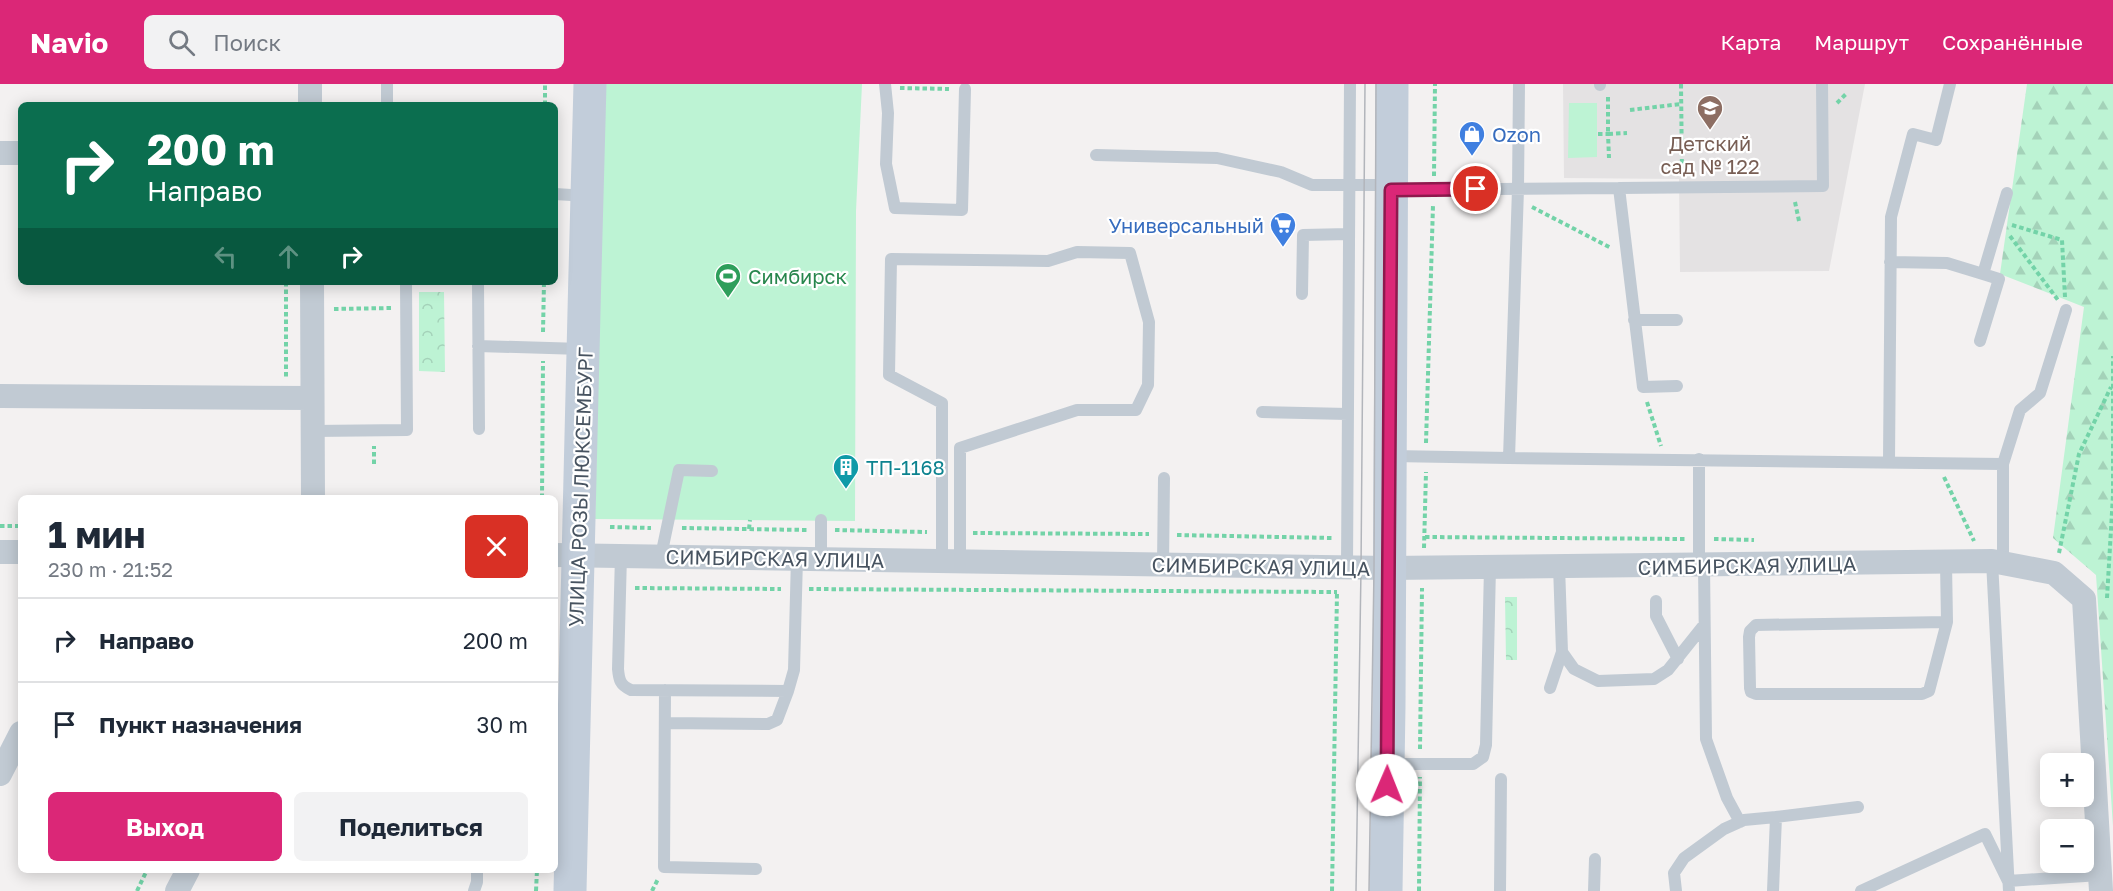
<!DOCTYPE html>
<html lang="ru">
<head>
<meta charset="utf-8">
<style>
	body { margin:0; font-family:"Golos Text",sans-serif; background:#f2f2f3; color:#1f2937; height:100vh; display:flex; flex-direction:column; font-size:22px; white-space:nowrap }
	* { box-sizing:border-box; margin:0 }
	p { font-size:20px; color:#747a83 }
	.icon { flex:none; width:33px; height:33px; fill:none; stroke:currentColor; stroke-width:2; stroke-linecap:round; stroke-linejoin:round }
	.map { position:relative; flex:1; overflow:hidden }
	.panel { position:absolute; left:18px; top:411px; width:540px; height:378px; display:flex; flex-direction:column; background:#fff; border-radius:9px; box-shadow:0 3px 15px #0003 }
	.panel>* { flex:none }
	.hud { position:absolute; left:18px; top:18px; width:540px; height:183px; border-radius:9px; box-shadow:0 3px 15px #0003; background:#0b6e4f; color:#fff; overflow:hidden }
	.controls { position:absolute; left:2040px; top:669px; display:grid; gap:12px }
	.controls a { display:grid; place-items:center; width:54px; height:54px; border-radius:9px; background:#fff; box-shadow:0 3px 15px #0003; font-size:30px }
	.pin { position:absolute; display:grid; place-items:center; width:51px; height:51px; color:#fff; margin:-26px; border:3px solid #fff; border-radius:50%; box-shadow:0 2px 6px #0007 }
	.me { position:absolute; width:66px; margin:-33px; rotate:1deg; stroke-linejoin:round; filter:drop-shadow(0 0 4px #0008) }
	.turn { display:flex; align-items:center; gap:21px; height:126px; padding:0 30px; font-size:27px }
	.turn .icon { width:78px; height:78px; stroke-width:2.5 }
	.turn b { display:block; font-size:42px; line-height:51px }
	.lanes { display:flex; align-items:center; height:57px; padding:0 30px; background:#0003; justify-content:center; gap:30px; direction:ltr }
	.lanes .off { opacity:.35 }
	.round { display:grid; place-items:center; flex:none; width:63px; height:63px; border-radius:9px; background:#f2f2f3 }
	.summary { display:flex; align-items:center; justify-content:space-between; height:102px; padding:0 30px }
	h1 { font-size:36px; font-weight:700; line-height:45px }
	.button { display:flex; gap:12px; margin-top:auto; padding:12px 30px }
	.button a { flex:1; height:69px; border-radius:9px; background:#db2777; color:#fff; font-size:24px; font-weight:700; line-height:69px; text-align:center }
	.button a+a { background:#f2f2f3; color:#1f2937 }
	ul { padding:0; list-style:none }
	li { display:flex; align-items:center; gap:18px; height:84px; padding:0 30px; border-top:2px solid #e0e1e3 }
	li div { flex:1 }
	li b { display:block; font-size:22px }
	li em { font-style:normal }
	header { display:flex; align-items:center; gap:36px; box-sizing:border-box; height:84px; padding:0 30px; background:#db2777; color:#fff }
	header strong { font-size:28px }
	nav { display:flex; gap:33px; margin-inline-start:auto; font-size:21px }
	.search { width:420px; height:54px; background:#f2f2f3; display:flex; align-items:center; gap:15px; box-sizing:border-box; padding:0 21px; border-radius:9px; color:#747a83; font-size:22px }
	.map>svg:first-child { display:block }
	.education { fill:#e4e2e3 }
	.grass { fill:#bdf3d4 }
	.forest { fill:url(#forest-firs) }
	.park { fill:url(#park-crowns) }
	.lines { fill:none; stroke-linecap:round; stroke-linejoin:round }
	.path { stroke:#73d3a8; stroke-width:4; stroke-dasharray:4.5 3; stroke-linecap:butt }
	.lane { stroke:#c1cad3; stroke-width:12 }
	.street { stroke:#c1cad3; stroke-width:24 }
	.secondary { stroke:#c2cdda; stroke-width:33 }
	.tram { stroke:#b2b5bb; stroke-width:1.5 }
	.route-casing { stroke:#8e194d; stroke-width:15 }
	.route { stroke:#db2777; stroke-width:10 }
	.labels { text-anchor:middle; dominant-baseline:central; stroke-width:4.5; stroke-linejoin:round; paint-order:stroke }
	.shop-label { font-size:20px; fill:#366cbe; stroke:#fff; text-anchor:start }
	.education-label { font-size:20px; fill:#785e54; stroke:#fff }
	.leisure-label { font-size:20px; fill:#27864d; stroke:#fff; text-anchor:start }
	.culture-label { font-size:20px; fill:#0d838f; stroke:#fff; text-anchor:start }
	.street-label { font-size:20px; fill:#475360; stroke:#fff }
</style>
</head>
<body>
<header>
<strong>Navio</strong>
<div class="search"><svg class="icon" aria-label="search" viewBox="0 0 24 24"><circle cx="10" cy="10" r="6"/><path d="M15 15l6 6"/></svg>Поиск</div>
<nav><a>Карта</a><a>Маршрут</a><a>Сохранённые</a></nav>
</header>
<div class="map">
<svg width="2113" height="807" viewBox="0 0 2113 807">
	<defs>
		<pattern id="forest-firs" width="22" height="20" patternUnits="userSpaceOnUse" patternTransform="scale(1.5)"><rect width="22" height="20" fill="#bdf3d4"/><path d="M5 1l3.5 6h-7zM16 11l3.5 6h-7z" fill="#a4d2b9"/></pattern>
		<pattern id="park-crowns" width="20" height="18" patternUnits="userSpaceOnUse" patternTransform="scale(1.5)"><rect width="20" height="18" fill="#bdf3d4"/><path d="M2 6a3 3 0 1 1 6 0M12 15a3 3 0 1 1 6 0" fill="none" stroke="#a4d2b9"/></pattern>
	</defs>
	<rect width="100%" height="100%" fill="#f3f1f1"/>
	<path class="education" d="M1563 0H1865L1829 187 1680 188 1679 95 1564 94Z"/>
	<path class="grass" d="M605 0H862L856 127 855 437 595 435Z
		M1569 19H1597V73L1568 74Z"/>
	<path class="forest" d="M2027 0H2113V742L2096 491 2053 454 2084 223 2000 190Z"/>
	<path class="park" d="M419 208H444L445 288 419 287Z
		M1505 513H1517V576H1506Z"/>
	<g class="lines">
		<path class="path" d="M1681 0 1682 89
			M900 4 949 5
			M1608 13V50L1627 49
			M1837 19 1847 9
			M545 21V0
			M1630 26 1681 20
			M1598 50H1608L1609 74
			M1434 92 1435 0
			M1795 118 1799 137
			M1532 123 1611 164
			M2012 141 2062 156 2065 213
			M2010 152 2058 216
			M286 198V295
			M334 225 392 224
			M543 248 544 198
			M1647 318 1661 362
			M1426 359 1433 121
			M374 380V362
			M1944 393 1974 457
			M542 414 543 277
			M0 442H21
			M610 443 651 444
			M682 444 807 446
			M749 445 750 436
			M835 446 927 448
			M973 449 1149 450
			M1177 451 1332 454
			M1425 453 1685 455
			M1714 455 1754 456
			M1424 464 1426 388
			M2059 469 2079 370 2111 303
			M635 504 781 505
			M809 505 1337 508
			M2107 514 2113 411V272
			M1420 665 1422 504
			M137 807 147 786
			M536 807 537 786
			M652 807 658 795
			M1332 807 1337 508
			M1419 807 1420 693"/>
		<path class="lane" d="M387 0V21
			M885 0 888 29 886 80 895 124 962 126 965 5
			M1600 0V1
			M1096 71 1217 74 1281 88 1312 101H1390
			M1619 104 1823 102 1822 0
			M1392 106 1619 104 1643 303 1677 302
			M555 110 587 112
			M1890 178 1947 179 1983 190 2007 109
			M478 198 479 345
			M1302 210 1303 151 1349 150
			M1634 236H1677
			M1980 257 1999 195 1983 190
			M478 262 582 265
			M1262 328 1348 330
			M313 347 407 346 406 198
			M1392 372 1509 374 1518 105 1519 0
			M1509 374 2003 380
			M1889 377 1891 133 1913 50 1936 56 1950 0
			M621 471 618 585C619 596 620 601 631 606L788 607 794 586 797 474
			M661 472 679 386 712 387
			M821 475V436
			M942 477V319L889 291 891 175 1048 177 1077 168 1130 169 1149 238 1148 301 1136 326H1077L960 364V477
			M1992 477 2009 807
			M2003 478V380L2020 326 2040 309 2066 226
			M1946 479 1947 538 1929 607 1922 610H1756L1751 608 1750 604 1749 553 1750 547 1756 541 1947 538
			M1163 481 1164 394
			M1699 481V375
			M1704 481 1706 655 1727 714 1740 738
			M1559 482 1562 568 1574 585 1598 597 1654 595 1668 586 1704 541
			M1347 483 1350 0
			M1656 517V532L1678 575
			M1550 604 1562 568
			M665 606 664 783 756 785
			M666 639 768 640 777 636 788 607
			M1389 680H1473L1483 673 1486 661 1490 483
			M474 807 477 798V786
			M1500 807 1501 695
			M1594 807 1595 775
			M1676 807 1674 789 1684 774 1724 745 1744 736 1776 733
			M1773 807 1776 733 1858 723
			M1861 807 1985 750 2008 797 2100 791"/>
		<path class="street" d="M310 0V21
			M0 69H21
			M312 198 313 414
			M0 312 312 314
			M0 468H21
			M555 471 1389 484 1992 477 2054 489 2084 515 2101 807
			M0 690 21 649
			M177 807 188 786"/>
		<path class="secondary" d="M570 807C575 538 583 269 590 0
			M1386 807 1389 622 1392 0"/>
		<path class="tram" d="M1356 807 1361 485 1365 0
			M1369 807 1374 486 1376 0"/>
	</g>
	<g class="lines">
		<g class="route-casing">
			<path id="route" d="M1387 701 1391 106 1476 105"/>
		</g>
		<use href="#route" class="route"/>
	</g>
	<defs>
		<g id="school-pin" transform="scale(1.35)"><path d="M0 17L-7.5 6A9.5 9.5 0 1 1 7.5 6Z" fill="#8d6e63" stroke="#fff"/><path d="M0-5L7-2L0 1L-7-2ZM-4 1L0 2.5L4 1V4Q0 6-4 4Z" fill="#fff"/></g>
		<g id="shop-pin" transform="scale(1.35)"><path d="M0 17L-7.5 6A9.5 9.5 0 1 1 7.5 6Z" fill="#3f7fe0" stroke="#fff"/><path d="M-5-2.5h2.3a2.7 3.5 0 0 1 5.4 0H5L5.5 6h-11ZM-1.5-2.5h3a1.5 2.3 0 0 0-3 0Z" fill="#fff"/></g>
		<g id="supermarket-pin" transform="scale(1.35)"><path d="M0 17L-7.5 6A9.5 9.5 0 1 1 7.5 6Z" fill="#3f7fe0" stroke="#fff"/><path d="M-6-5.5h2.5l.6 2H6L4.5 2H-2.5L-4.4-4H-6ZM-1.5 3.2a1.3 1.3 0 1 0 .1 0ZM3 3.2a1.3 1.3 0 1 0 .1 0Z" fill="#fff"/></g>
		<g id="stadium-pin" transform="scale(1.35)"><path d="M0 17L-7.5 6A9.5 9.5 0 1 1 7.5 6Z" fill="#2e9e5b" stroke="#fff"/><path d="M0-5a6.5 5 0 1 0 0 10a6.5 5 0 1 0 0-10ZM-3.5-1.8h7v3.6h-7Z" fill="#fff"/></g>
		<g id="building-pin" transform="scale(1.35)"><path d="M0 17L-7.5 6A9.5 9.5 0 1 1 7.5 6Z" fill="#0f9aa8" stroke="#fff"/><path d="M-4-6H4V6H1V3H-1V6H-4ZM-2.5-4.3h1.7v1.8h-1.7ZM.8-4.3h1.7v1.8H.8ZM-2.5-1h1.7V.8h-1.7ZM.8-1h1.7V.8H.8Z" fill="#fff"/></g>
	</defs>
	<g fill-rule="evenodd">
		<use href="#school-pin" x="1710" y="24"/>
		<use href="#shop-pin" x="1472" y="50"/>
		<use href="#supermarket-pin" x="1283" y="141"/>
		<use href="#stadium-pin" x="728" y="192"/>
		<use href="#building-pin" x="846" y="383"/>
	</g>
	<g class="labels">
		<g class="shop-label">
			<text x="1492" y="50">Ozon</text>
			<text x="1264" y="141" text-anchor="end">Универсальный</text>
		</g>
		<g class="education-label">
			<text x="1710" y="59">Детский<tspan x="1710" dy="23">сад № 122</tspan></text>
		</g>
		<g class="leisure-label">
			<text x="748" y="192">Симбирск</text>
		</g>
		<g class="culture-label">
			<text x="866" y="383">ТП-1168</text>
		</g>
		<g class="street-label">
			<text transform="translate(580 403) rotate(-88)">УЛИЦА РОЗЫ ЛЮКСЕМБУРГ</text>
			<text transform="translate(775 474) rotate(1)">СИМБИРСКАЯ УЛИЦА</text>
			<text transform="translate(1747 481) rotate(-1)">СИМБИРСКАЯ УЛИЦА</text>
			<text transform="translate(1261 482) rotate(1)">СИМБИРСКАЯ УЛИЦА</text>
		</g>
	</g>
</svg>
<div class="controls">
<a>+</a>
<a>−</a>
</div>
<div class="pin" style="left:1476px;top:105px;background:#d93025"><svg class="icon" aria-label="arrive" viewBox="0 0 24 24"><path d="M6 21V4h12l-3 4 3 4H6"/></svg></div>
<svg class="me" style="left:1387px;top:701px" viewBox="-20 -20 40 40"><circle r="19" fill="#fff"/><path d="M0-13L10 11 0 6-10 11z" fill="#db2777"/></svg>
<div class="hud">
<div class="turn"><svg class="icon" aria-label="right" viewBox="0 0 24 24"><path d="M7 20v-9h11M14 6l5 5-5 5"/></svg><div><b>200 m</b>Направо</div></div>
<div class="lanes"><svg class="icon off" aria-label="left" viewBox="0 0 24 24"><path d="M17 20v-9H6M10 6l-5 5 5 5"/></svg><svg class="icon off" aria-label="ahead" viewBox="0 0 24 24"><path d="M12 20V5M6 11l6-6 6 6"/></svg><svg class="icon" aria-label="right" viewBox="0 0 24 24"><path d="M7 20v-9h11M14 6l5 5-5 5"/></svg></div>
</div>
<section class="panel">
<div class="summary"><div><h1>1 мин</h1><p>230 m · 21:52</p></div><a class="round" style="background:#d93025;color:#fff"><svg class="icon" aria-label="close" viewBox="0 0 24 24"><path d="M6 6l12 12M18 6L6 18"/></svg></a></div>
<ul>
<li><svg class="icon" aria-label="right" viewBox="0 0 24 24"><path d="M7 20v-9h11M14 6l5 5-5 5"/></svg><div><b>Направо</b></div><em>200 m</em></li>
<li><svg class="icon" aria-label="arrive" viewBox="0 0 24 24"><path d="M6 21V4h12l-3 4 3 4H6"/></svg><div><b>Пункт назначения</b></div><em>30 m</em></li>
</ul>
<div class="button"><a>Выход</a><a>Поделиться</a></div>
</section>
</div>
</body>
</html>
